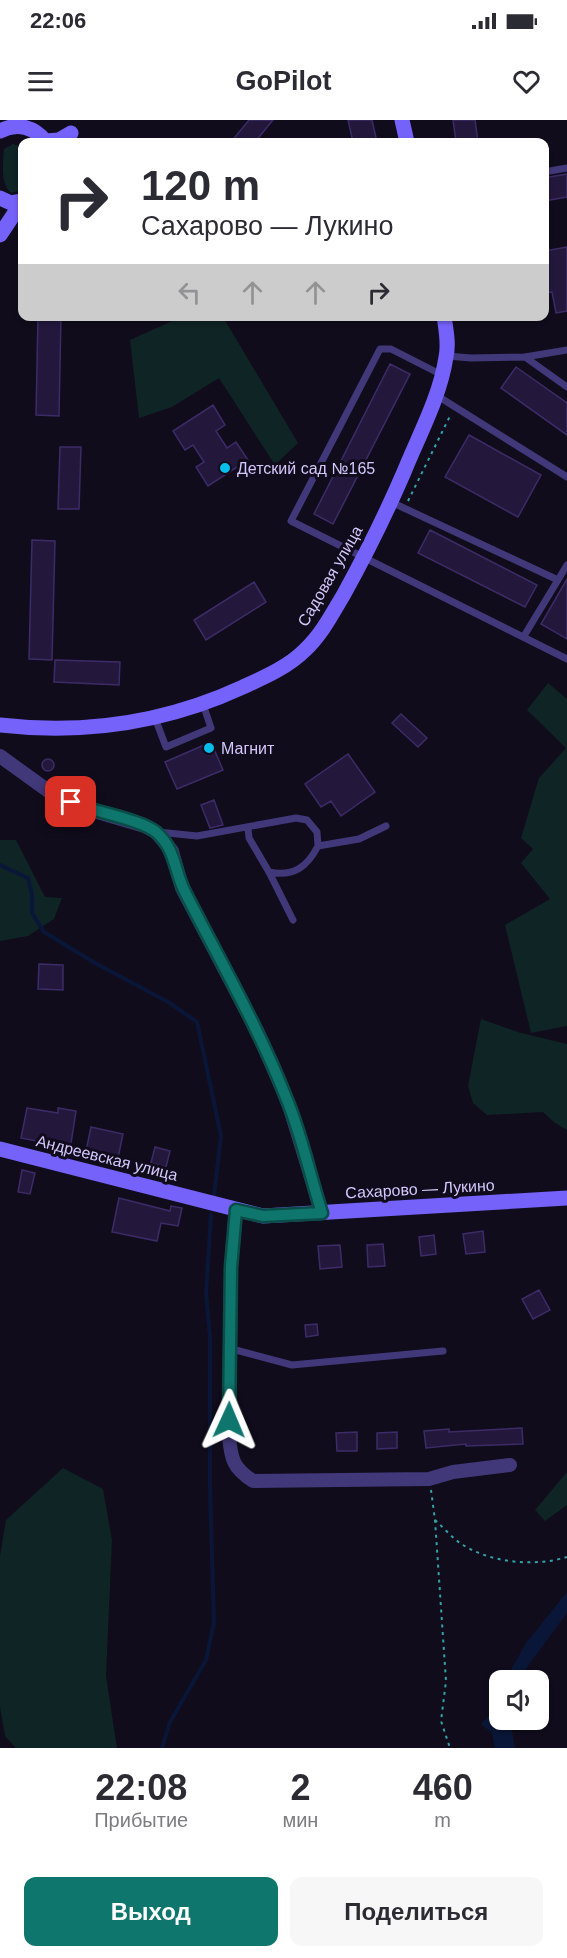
<!DOCTYPE html>
<html lang="ru">
<head>
<meta charset="utf-8">
<style>
	body { margin:0; font-family:Arial,sans-serif; background:#f7f7f7; color:#2b2b33; height:100vh; display:flex; flex-direction:column; font-size:22px; white-space:nowrap }
	* { box-sizing:border-box; margin:0 }
	p { font-size:20px; color:#7c7c81 }
	.icon { flex:none; width:33px; height:33px; fill:none; stroke:currentColor; stroke-width:2; stroke-linecap:round; stroke-linejoin:round }
	.map { position:relative; height:1628px; overflow:hidden }
	.side { display:flex; flex-direction:column; background:#fff; flex:1 }
	.side>* { flex:none }
	.guide { position:absolute; left:18px; top:18px; width:531px; height:183px; border-radius:12px; box-shadow:0 2px 4px #0004; background:#fff; color:#2b2b33; overflow:hidden }
	.fabs { position:absolute; left:489px; top:1550px; display:grid; gap:12px }
	.fabs a { display:grid; place-items:center; width:60px; height:60px; border-radius:12px; background:#fff; box-shadow:0 2px 4px #0004; font-size:30px }
	.pin { position:absolute; display:grid; place-items:center; width:51px; height:51px; color:#fff; margin:-26px; border-radius:12px; box-shadow:0 3px 9px #0006 }
	.me { position:absolute; width:66px; margin:-33px; rotate:1deg; stroke-linejoin:round; filter:drop-shadow(0 0 4px #0008) }
	.turn { display:flex; align-items:center; gap:21px; height:126px; padding:0 24px; font-size:27px }
	.turn .icon { width:78px; height:78px; stroke-width:2.5 }
	.turn b { display:block; font-size:42px; line-height:51px }
	.lanes { display:flex; align-items:center; height:57px; padding:0 24px; background:#0003; justify-content:center; gap:30px; direction:ltr }
	.lanes .off { opacity:.35 }
	.eta { display:flex; justify-content:space-evenly; align-items:center; height:102px; text-align:center }
	.eta b { font-size:36px; font-weight:600; line-height:42px }
	.action { display:flex; gap:12px; margin-top:auto; padding:12px 24px }
	.action a { flex:1; height:69px; border-radius:12px; background:#0f766e; color:#fff; font-size:24px; font-weight:600; line-height:69px; text-align:center }
	.action a+a { background:#f7f7f7; color:#2b2b33 }
	.status { display:flex; justify-content:space-between; align-items:center; height:42px; padding:0 30px; background:#fff; direction:ltr }
	.status svg { height:16px; fill:currentColor }
	header { display:flex; justify-content:space-between; align-items:center; height:78px; padding:0 24px; background:#fff; font-size:27px; font-weight:600 }
	.map>svg:first-child { display:block }
	.green { fill:#0f2425 }
	.water { fill:#0a1637 }
	.lines { fill:none; stroke-linecap:round; stroke-linejoin:round }
	.stream { stroke:#0a1637; stroke-width:4 }
	.building { fill:#23183c; stroke:#3d2b67; stroke-width:1.5 }
	.path { stroke:#30a4a9; stroke-width:2; stroke-dasharray:3 4.5; stroke-linecap:butt }
	.lane { stroke:#413879; stroke-width:7 }
	.street { stroke:#413879; stroke-width:14 }
	.secondary { stroke:#7562fa; stroke-width:15 }
	.route-casing { stroke:#0a4d48; stroke-width:15 }
	.route { stroke:#0f766e; stroke-width:10 }
	.poi-dot { fill:#07bdea; stroke:#100c1c; stroke-width:2 }
	.labels { text-anchor:middle; dominant-baseline:central; stroke-width:6; stroke-linejoin:round; paint-order:stroke }
	.poi-label { font-size:16px; fill:#d4c8fd; stroke:#100c1c; text-anchor:start }
	.street-label { font-size:16px; fill:#d4c8fd; stroke:#100c1c }
</style>
</head>
<body>
<div class="status"><b>22:06</b><svg viewBox="0 0 49 12"><path d="M0 12V9h3v3zM5 12V6h3v6zM10 12V3h3v9zM15 12V0h3v12zM26 1h20v11H26zM47 4h2v5h-2z"/></svg></div>
<header><svg class="icon" aria-label="menu" viewBox="0 0 24 24"><path d="M4 6h16M4 12h16M4 18h16"/></svg>GoPilot<svg class="icon" aria-label="heart" viewBox="0 0 24 24"><path d="M12 20l-8-8c-3-5 5-10 8-4 3-6 11-1 8 4z"/></svg></header>
<div class="map">
<svg width="567" height="1628" viewBox="0 0 567 1628">
	<rect width="100%" height="100%" fill="#100c1c"/>
	<path class="green" d="M13 24 22 27V70L11 73C0 63 3 44 4 29Z
		M181 197H223L298 323 275 345 219 258 172 287 139 298 130 220Z
		M548 563 567 579V906L531 913 505 805 550 779 521 743 533 729 521 718 539 658 566 628 527 590Z
		M0 720H16L45 777 62 778 54 799 28 816 0 821Z
		M481 899 521 913 567 924V1010L555 1003 543 992 487 995 473 983 468 966Z
		M63 1348 103 1369 112 1420 106 1556 117 1628H16L5 1616 0 1587V1436L6 1400Z
		M567 1352V1385L545 1401 535 1390Z"/>
	<path class="water" d="M567 1472V1493L525 1550 519 1560H505L526 1523Z
		M499 1576 500 1599H510L515 1628H495L492 1613 481 1604 495 1589Z"/>
	<g class="lines">
		<path class="stream" d="M0 745 28 758 32 774V793L44 812 95 843 168 882 197 902 221 1016 214 1076
			M162 1628 170 1602 206 1540 214 1503 210 1368V1217L206 1173 211 1095"/>
	</g>
	<path class="building" d="M249 0H273L255 22H231Z
		M348 0H372L377 22H353Z
		M453 0H475L478 22H456Z
		M567 54V77L544 81V58Z
		M567 127V191L556 193 552 172 544 173V150H547L544 131Z
		M38 196H61L59 296 36 295Z
		M390 244 410 254 333 404 314 394Z
		M516 247 567 283V315L501 268Z
		M213 285 225 305 216 311 227 328 236 322 248 340 208 366 196 347 204 342 193 325 185 330 173 311Z
		M469 315 541 355 518 397 445 357Z
		M60 327H81L79 389H58Z
		M430 410 537 465 525 487 418 433Z
		M32 420 55 421 52 540 29 539Z
		M567 459V519L541 504Z
		M254 462 266 482 206 520 194 500Z
		M55 540 120 542 119 565 54 562Z
		M401 594 427 618 418 627 392 603Z
		M211 622 223 650 177 669 165 642Z
		M348 634 375 672 341 696 331 681 321 687 305 664Z
		M42 645a6 6 0 1 1 12 0a6 6 0 1 1-12 0Z
		M214 680 223 705 210 708 201 685Z
		M39 844 63 845V870L38 869Z
		M27 988 58 993V988L76 991 70 1030 52 1027V1024L21 1018Z
		M91 1007 123 1014 118 1038 86 1031Z
		M155 1027 170 1031 166 1047 151 1043Z
		M22 1050 35 1053 30 1074 18 1072Z
		M119 1078 170 1091 171 1086 182 1088 178 1106 161 1103 157 1121 112 1112Z
		M483 1111 485 1132 466 1134 463 1114Z
		M434 1115 436 1134 421 1136 419 1117Z
		M383 1124 385 1146 368 1147 367 1125Z
		M340 1125 342 1147 320 1149 318 1126Z
		M539 1170 550 1190 533 1199 522 1179Z
		M317 1204 318 1215 306 1217 305 1205Z
		M522 1308 523 1324 466 1326V1324L426 1328 424 1311 449 1309V1312Z
		M357 1312V1331H337L336 1313Z
		M397 1312V1328L377 1329V1313Z"/>
	<g class="lines">
		<path class="path" d="M408 381 451 294
			M431 1370 435 1400 446 1561 441 1601 450 1628
			M435 1400C444 1408 453 1419 463 1425 492 1443 535 1447 567 1437"/>
		<path class="lane" d="M544 52 567 48
			M447 236 471 238 525 237 567 230
			M525 237 567 267
			M442 255 391 229H380L291 401 567 539
			M436 275 567 357
			M391 382 558 460 567 445
			M524 516 558 460
			M155 598 166 627 211 608 203 584
			M248 708 249 718 269 752 293 800
			M158 712 197 716 296 698 307 700 317 712 318 726 359 719 386 706
			M269 752C294 757 307 747 318 726
			M228 1228 292 1245 443 1231"/>
		<path class="street" d="M0 636 54 675 87 689 145 706 156 712 172 731 182 768 257 911 288 982 322 1093
			M236 1090 231 1147 229 1316C231 1339 233 1348 253 1361L429 1359 453 1352 510 1345"/>
		<path class="secondary" d="M402 0 407 22
			M0 11C17 2 35 7 46 22
			M45 21 59 20 71 13
			M0 78 11 83 22 81
			M0 115 22 82
			M0 605C86 615 165 603 243 567 265 557 288 547 305 530 322 514 332 494 344 474 366 434 386 394 404 352 419 315 440 277 446 237 449 224 446 210 444 196
			M0 1029 263 1096 567 1078"/>
	</g>
	<g class="lines">
		<g class="route-casing">
			<path id="route" d="M71 682C93 692 140 699 156 712 176 729 174 751 185 772 220 841 259 908 287 980 302 1016 310 1056 322 1093L263 1096 236 1090 231 1147 229 1300"/>
		</g>
		<use href="#route" class="route"/>
	</g>
	<g class="poi-dot">
		<circle cx="225" cy="348" r="6"/>
		<circle cx="209" cy="628" r="6"/>
	</g>
	<g class="labels">
		<g class="poi-label">
			<text x="237" y="348">Детский сад №165</text>
			<text x="221" y="628">Магнит</text>
		</g>
		<g class="street-label">
			<text transform="translate(330 456) rotate(-60)">Садовая улица</text>
			<text transform="translate(107 1038) rotate(14)">Андреевская улица</text>
			<text transform="translate(420 1069) rotate(-3)">Сахарово — Лукино</text>
		</g>
	</g>
</svg>
<div class="fabs">
<a><svg class="icon" aria-label="sound" viewBox="0 0 24 24"><path d="M4 9h4l5-4v14l-5-4H4zM17 9q2 3 0 6"/></svg></a>
</div>
<div class="pin" style="left:71px;top:682px;background:#d93025"><svg class="icon" aria-label="arrive" viewBox="0 0 24 24"><path d="M6 21V4h12l-3 4 3 4H6"/></svg></div>
<svg class="me" style="left:229px;top:1300px" viewBox="-20 -20 40 40"><path d="M0-17L14 15 0 8-14 15z" fill="#0f766e" stroke="#fff" stroke-width="4"/></svg>
<div class="guide">
<div class="turn"><svg class="icon" aria-label="right" viewBox="0 0 24 24"><path d="M7 20v-9h11M14 6l5 5-5 5"/></svg><div><b>120 m</b>Сахарово — Лукино</div></div>
<div class="lanes"><svg class="icon off" aria-label="left" viewBox="0 0 24 24"><path d="M17 20v-9H6M10 6l-5 5 5 5"/></svg><svg class="icon off" aria-label="ahead" viewBox="0 0 24 24"><path d="M12 20V5M6 11l6-6 6 6"/></svg><svg class="icon off" aria-label="ahead" viewBox="0 0 24 24"><path d="M12 20V5M6 11l6-6 6 6"/></svg><svg class="icon" aria-label="right" viewBox="0 0 24 24"><path d="M7 20v-9h11M14 6l5 5-5 5"/></svg></div>
</div>
</div>
<section class="side">
<div class="eta">
<div><b>22:08</b><p>Прибытие</p></div>
<div><b>2</b><p>мин</p></div>
<div><b>460</b><p>m</p></div>
</div>
<div class="action"><a>Выход</a><a>Поделиться</a></div>
</section>
</body>
</html>
